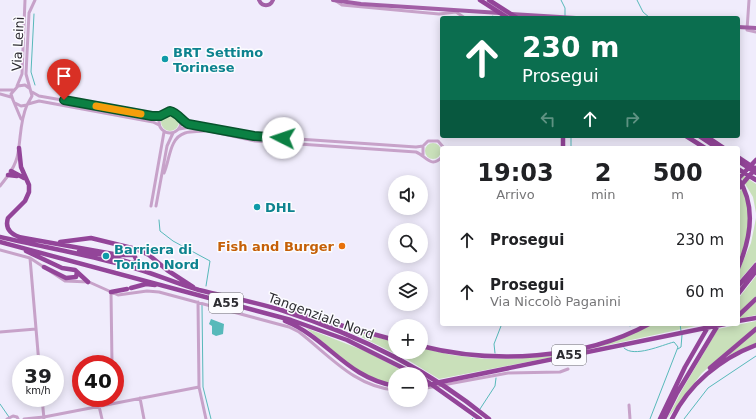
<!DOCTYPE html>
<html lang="it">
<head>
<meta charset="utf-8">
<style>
	body { margin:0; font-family:"DejaVu Sans",sans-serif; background:#f2f2f2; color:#202124; height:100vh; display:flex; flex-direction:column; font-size:15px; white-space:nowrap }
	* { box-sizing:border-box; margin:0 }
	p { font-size:13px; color:#757577 }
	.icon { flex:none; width:22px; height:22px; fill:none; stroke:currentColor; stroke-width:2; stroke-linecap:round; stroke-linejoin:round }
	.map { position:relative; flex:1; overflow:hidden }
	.panel { position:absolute; left:440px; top:146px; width:300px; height:180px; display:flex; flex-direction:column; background:#fff; border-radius:4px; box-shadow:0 2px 10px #0003 }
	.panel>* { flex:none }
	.top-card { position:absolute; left:440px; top:16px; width:300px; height:122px; border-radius:4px; box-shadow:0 2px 10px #0003; background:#0b6e4f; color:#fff; overflow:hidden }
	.tools { position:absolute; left:388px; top:175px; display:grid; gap:8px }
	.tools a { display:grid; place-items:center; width:40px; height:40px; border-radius:50%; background:#fff; box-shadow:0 2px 10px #0003; font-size:20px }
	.speed { position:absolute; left:12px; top:355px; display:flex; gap:8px; font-size:20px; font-weight:700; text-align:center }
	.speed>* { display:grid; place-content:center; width:52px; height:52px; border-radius:50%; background:#fff; box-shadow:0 2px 10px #0003; line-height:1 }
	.speed small { font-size:10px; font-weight:400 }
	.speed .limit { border:6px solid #d22; background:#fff; color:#111 }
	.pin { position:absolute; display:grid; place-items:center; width:34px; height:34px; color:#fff; margin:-41px -17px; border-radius:50% 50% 50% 0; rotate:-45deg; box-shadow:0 0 4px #0007 }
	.pin .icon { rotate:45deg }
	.me { position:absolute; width:44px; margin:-22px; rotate:274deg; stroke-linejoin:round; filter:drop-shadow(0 0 3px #0008) }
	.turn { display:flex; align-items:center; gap:14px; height:84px; padding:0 16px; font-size:18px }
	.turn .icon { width:52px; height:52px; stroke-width:2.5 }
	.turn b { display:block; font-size:28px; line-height:34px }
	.lanes { display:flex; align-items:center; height:38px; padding:0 16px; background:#0003; justify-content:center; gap:20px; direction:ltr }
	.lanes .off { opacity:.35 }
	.eta { display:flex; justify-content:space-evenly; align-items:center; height:68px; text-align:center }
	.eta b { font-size:24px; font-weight:800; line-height:28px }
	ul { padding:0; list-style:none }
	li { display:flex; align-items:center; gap:12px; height:52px; padding:0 16px }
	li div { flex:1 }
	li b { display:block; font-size:15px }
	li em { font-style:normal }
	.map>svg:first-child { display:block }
	.green { fill:#c9e0ba }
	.water { fill:#57b9ba }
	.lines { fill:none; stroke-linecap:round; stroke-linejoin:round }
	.stream { stroke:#57b9ba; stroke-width:1 }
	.minor { stroke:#c7a2c9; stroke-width:3 }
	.major { stroke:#a25fa6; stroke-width:4 }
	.highway { stroke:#934599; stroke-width:4.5 }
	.route-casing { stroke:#07532c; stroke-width:10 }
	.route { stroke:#0b8043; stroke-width:7 }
	.slow { stroke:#f59e0b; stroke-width:7 }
	.culture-dot { fill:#0f9aa8; stroke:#fcfcff; stroke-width:1.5 }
	.food-dot { fill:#e8710a; stroke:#fcfcff; stroke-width:1.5 }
	.labels { text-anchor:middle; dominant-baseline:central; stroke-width:3; stroke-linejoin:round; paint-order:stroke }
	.shield { fill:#fcfcff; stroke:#6a6a6f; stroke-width:1 }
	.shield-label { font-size:12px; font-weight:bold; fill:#2c2b31 }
	.street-label { font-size:13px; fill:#2c2b31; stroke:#fcfcff }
	.culture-label { font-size:13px; font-weight:bold; fill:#0d838f; stroke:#fcfcff; text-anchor:start }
	.food-label { font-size:13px; font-weight:bold; fill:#c56008; stroke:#fcfcff; text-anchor:end }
</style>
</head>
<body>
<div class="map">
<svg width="756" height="419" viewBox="0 0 756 419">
	<rect width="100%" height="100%" fill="#f0ecfc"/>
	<path class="green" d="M161 122a9 9 0 1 1 18 0a9 9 0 1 1-18 0Z
		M425 151a8 8 0 1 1 16 0a8 8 0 1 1-16 0Z
		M738 172 756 184V213L753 197Z
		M743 187 751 209 744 248 738 261V194Z
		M756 218V261L738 282V273L751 243Z
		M756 276V296L738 314V299Z
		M756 302V315L738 319V317Z
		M756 321V328L740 340 702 373 667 419 682 390 718 329Z
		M654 324H705L585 350 625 337Z
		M306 328 365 351 409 374H395V384L386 383 360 373Z
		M345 329 395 342V352H421V348L452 355 486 359H514L563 355 439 379 408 360Z
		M756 331V343L727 356Z"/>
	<path class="water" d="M211 319 224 324 223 334 216 336 212 334V326L209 324Z"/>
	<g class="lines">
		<path class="stream" d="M561 0 565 8V17
			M637 0 643 12 650 18
			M34 14 31 72 35 85
			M493 16 494 18
			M571 148V136
			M159 220 160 231 173 241 210 261 206 286
			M202 305 203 387 211 419
			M680 324 681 331
			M630 326V324
			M624 348C634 358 662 345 674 342L678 347 650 419
			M678 349 681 347 682 335
			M495 353 494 344 501 326
			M0 404 9 417
			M480 409 495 386 496 378
			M472 419 473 418
			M684 419 708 388 756 356"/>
		<path class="minor" d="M749 0 747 30 756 32
			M336 1 342 5 439 14 456 12 465 18
			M17 86 22 74 25 0
			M0 90H13
			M32 92 39 96 160 117
			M0 94 11 97
			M15 103 21 106 27 105 32 96 26 74 29 13 35 0
			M28 104 39 101 153 122 159 125
			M159 122a11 11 0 1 1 22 0a11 11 0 1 1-22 0Z
			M21 119 13 100 11 94 18 86 25 85 29 88
			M181 120 188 124 254 136 416 147 423 146
			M179 129 191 127 255 141 416 152C426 156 431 169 442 157
			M423 156V146L428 141H438L444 148
			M164 173C170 160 169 138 185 133 192 131 198 132 204 131
			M0 186C8 176 16 166 18 153 21 136 20 121 27 105
			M151 206 164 132
			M156 206 167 146 173 133
			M0 250 30 258 65 281 89 282 118 295 147 291 159 292 289 327 299 332C329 355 355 387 395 390
			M30 258 39 364
			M111 292 112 364
			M198 302 199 387 206 419
			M0 332 36 329
			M421 389 508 373 560 372 568 369
			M42 398 44 419
			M140 398 144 419
			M629 405 630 419
			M99 406 102 419
			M7 419 13 416 17 417 18 419
			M24 419 44 417 199 387"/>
		<path class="major" d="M259 0C262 7 270 7 273 0
			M333 0 361 4 500 13
			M511 14 576 18
			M738 27 756 28"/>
		<path class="highway" d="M480 0 508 18
			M489 0 517 18
			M686 136 705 148
			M699 136 717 148
			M706 136 724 148
			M19 148 21 167 29 185V192L25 201 8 218C4 230 13 236 24 238L119 255H134L137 261 132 263 100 254 79 251
			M563 148V136
			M738 157 753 167
			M738 161 756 173
			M738 169 756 180
			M11 171 24 178
			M8 175 17 176
			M738 178C756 205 751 238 738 268
			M738 179 756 160
			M738 189 756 168
			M0 237C42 247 85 254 127 266 151 272 174 283 199 290 227 297 256 302 284 311 358 335 428 369 489 419
			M0 242 291 320 347 340 415 374
			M60 242 91 238 136 249 149 255 167 270 193 287
			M26 251 62 268 75 270 88 282
			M44 267 66 278 76 277 77 272
			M738 286 756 265
			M131 288 146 284 155 285
			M111 292 127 289
			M738 294 756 271
			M292 312 395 340
			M738 316 756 299
			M285 321C328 338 345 377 395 386
			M738 321 756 318
			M421 346C492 364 583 360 649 324
			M710 368 756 329
			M421 377 480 419
			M421 386 725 324
			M660 419 685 367 708 327
			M664 419 677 393 718 325
			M672 419C688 385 721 358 756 345"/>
	</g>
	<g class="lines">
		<g class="route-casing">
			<path id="route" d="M64 100 152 116H160L170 111C178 113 181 120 188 124L254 136 283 138"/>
		</g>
		<use href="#route" class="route"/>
		<path class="slow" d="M96 106 141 114"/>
	</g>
	<g class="culture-dot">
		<circle cx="165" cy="59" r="4"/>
		<circle cx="257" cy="207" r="4"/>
		<circle cx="106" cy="256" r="4"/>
	</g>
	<circle class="food-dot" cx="342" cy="246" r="4"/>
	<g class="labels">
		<g class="shield">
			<rect x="209" y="293" width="34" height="20" rx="3"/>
			<rect x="552" y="345" width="34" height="20" rx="3"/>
		</g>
		<g class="shield-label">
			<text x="226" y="303">A55</text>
			<text x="569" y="355">A55</text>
		</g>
		<g class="street-label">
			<text transform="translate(18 44) rotate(-87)">Via Leinì</text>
			<text transform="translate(321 316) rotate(20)">Tangenziale Nord</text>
		</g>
		<g class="culture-label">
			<text x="173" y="52">BRT Settimo<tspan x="173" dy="15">Torinese</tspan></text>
			<text x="265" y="207">DHL</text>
			<text x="114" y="249">Barriera di<tspan x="114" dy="15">Torino Nord</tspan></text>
		</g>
		<g class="food-label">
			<text x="334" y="246">Fish and Burger</text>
		</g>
	</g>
</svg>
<div class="tools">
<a><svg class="icon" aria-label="sound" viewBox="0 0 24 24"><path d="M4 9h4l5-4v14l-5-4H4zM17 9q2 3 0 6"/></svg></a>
<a><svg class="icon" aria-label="search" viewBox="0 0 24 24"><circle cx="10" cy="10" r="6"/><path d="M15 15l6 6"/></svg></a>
<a><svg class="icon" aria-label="layers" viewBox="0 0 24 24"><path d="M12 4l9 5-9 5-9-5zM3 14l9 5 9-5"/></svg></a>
<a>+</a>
<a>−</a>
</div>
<div class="speed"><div>39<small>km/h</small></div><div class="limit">40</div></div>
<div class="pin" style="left:64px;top:100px;background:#d93025"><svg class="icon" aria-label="arrive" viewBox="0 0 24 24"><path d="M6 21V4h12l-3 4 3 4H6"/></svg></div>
<svg class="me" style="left:283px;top:138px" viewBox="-20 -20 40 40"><circle r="19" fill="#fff"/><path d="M0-13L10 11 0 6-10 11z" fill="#0b8043"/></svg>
<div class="top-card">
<div class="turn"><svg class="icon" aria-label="ahead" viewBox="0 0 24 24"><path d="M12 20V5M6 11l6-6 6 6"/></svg><div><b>230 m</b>Prosegui</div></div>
<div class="lanes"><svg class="icon off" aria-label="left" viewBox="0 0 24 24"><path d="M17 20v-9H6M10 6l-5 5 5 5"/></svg><svg class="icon" aria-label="ahead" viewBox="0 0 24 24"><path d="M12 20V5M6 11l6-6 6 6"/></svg><svg class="icon off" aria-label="right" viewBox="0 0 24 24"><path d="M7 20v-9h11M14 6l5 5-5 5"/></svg></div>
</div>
<section class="panel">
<div class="eta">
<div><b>19:03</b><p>Arrivo</p></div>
<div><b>2</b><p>min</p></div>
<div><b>500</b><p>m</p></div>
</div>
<ul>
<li><svg class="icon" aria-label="ahead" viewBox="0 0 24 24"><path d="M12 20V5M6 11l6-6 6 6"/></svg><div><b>Prosegui</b></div><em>230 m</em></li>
<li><svg class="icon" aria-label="ahead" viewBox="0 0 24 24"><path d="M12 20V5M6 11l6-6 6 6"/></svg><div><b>Prosegui</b><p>Via Niccolò Paganini</p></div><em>60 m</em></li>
</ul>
</section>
</div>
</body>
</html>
